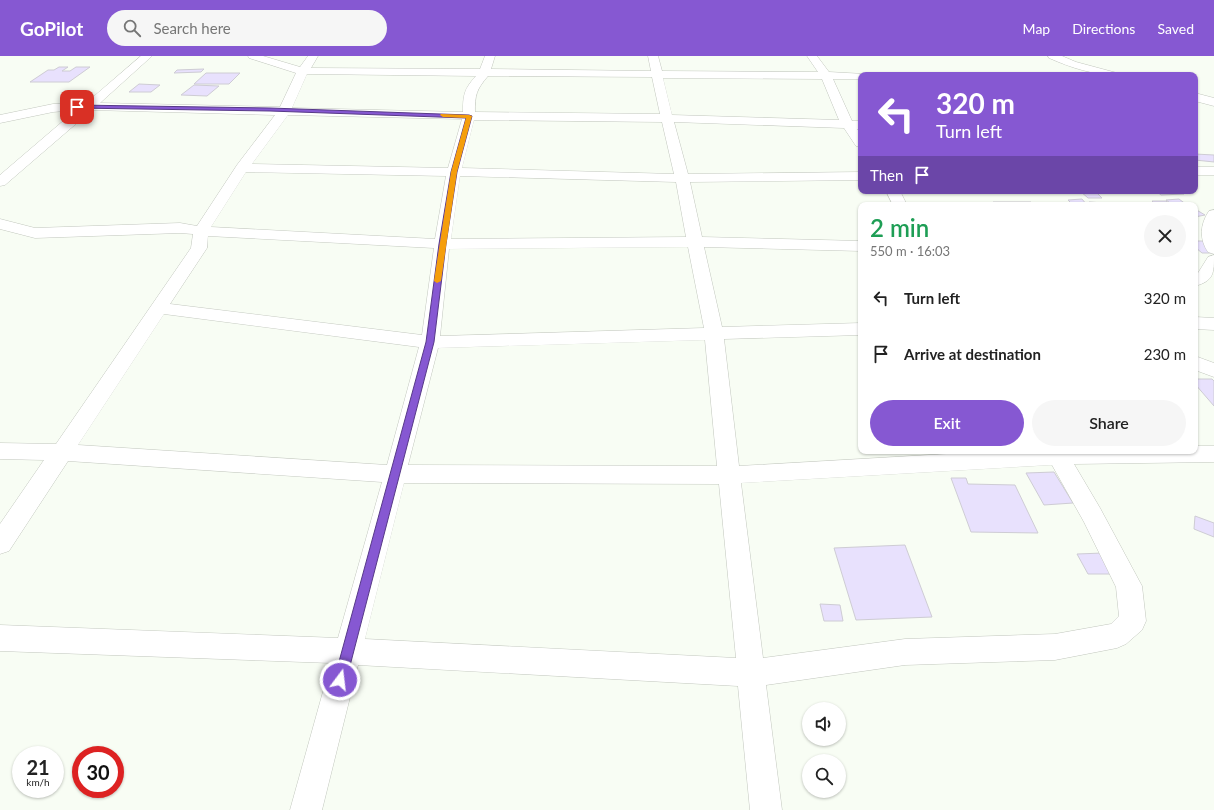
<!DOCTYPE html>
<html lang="en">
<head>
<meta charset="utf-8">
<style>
	body { margin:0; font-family:Lato,sans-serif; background:#f6f6f6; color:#222; height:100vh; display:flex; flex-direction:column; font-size:15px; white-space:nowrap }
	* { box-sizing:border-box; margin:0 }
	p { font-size:13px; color:#767676 }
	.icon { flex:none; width:22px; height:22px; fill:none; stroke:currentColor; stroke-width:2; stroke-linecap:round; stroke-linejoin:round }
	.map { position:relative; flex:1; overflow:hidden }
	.drawer { position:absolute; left:858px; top:146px; width:340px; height:252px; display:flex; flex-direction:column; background:#fff; border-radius:8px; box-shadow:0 1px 3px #0004 }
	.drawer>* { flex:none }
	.top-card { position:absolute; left:858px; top:16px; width:340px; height:122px; border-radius:8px; box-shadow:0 1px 3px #0004; background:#8658d2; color:#fff; overflow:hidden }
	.controls { position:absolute; left:802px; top:646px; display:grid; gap:8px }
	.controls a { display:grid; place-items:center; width:44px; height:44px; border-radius:50%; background:#fff; box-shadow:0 1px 3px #0004; font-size:20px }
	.speed { position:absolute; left:12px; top:690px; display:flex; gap:8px; font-size:20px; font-weight:700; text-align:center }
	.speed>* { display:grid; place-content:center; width:52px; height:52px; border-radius:50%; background:#fff; box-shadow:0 1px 3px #0004; line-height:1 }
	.speed small { font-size:10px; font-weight:400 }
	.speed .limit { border:6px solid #d22; background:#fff; color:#111 }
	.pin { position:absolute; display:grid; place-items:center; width:34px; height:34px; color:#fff; margin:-17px; border-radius:8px; box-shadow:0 2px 6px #0006 }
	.me { position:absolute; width:44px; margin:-22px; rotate:15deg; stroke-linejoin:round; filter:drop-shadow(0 0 3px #0008) }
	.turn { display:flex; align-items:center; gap:14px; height:84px; padding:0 12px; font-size:18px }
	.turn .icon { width:52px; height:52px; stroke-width:2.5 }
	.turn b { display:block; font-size:28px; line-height:34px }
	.then { display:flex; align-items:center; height:38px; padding:0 12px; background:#0003; gap:8px; font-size:15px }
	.round { display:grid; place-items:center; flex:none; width:42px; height:42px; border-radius:21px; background:#f6f6f6 }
	.head { display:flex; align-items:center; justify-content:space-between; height:68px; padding:0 12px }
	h1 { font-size:24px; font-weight:600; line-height:30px; color:#1e9e55 }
	.button { display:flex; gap:8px; margin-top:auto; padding:8px 12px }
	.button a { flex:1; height:46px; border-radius:24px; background:#8658d2; color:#fff; font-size:16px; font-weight:600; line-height:46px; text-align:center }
	.button a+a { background:#f6f6f6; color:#222 }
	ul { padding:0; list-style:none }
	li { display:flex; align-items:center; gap:12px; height:56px; padding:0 12px }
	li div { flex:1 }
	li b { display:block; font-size:15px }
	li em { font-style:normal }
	header { display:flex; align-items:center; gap:24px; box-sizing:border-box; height:56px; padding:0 20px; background:#8658d2; color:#fff }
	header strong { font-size:19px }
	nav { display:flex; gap:22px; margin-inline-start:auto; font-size:14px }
	.search { width:280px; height:36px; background:#f6f6f6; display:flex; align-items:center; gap:10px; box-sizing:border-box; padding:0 14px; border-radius:22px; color:#767676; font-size:15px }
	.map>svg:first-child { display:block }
	.building { fill:#e8e1fd; stroke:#ceccd4 }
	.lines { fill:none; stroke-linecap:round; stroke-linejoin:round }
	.street-casing { stroke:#c2c7be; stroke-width:1 }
	.street { fill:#fff; fill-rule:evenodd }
	.route { fill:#8658d2; stroke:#573988 }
	.slow { fill:#f59e0b }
</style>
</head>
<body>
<header>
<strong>GoPilot</strong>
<div class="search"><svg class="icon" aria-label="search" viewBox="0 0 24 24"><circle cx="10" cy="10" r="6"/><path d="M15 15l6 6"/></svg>Search here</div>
<nav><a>Map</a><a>Directions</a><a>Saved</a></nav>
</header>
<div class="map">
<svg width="1214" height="754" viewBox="0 0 1214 754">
	<rect width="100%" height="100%" fill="#f8fdf4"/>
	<path class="building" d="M59 11H68L62 15H70L76 11H90L69 26H30L48 14H54Z
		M204 13 201 16 174 17 177 14Z
		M206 17H240L229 28H194Z
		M139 28 160 29 151 36H129Z
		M194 29 219 30 207 40 181 39Z
		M1195 98 1214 99V106L1195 104Z
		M1080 135H1095L1102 142H1088Z
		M1156 135H1180L1184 138 1161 139Z
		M1082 143 1087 149H1073L1068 144Z
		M1179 143 1187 149H1173L1166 144Z
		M1152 145H1166L1171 149H1156Z
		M993 146H1031L1033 149H995Z
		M1089 146 1104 147 1106 149H1091Z
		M1195 153 1205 159 1195 161Z
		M1195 185H1205L1214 194V197H1202L1195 191Z
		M1195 323H1212L1214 325V350L1195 328Z
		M1054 416 1073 447 1044 449 1026 417Z
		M951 422H966L968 428 1015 429 1038 477 971 476Z
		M1195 460 1214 467V481L1194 473Z
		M905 489 932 561 856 564 834 492Z
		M1103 497 1116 518H1088L1077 498Z
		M820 548 840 549 843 565H824Z"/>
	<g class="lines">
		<g class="street-casing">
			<path id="street" d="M141 0H152L100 47 280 51 296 17 249 2 248 0H263L300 11 308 0H318L311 12 480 13 485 0H495L491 13 651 15 648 0H658L662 15 818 16 807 0H817L829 16 865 18 866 19H861V23H833L852 65H861V73H857L861 78V91L856 90 844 72 674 66 688 118 861 116V124L690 126 702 181 861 185V195L704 191 722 271 861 267V279L724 283 739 410 998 395H1195V390H1214V406L1074 408 1100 452 1142 530 1146 565 1142 574 1126 588 1117 592 1055 604 905 609 766 629 782 754H750L738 630 358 609 322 754H290L331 607 0 595V569L338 582 382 426 68 405 9 495 0 498V468L44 404 0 403V387L56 388 191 192 193 178 180 177 35 182 0 173V163L35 172 180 167 197 170 237 109 275 59 92 54 5 129 0 130V119L76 54 53 56 0 67V59L53 48 86 47ZM307 18 476 20C464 33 463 39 463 56L292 52ZM488 20 652 21 660 58 475 56C475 39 476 34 488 20ZM663 22 822 23 839 64 672 59ZM288 59 462 63 448 112 252 108ZM474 64 662 66 674 118 462 112ZM246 116 446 120 435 183 211 171ZM460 120 676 126 686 181 451 183ZM208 180 434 192 422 279 170 248 207 192ZM688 191 704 272 440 280 449 193ZM164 258 419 291 387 409 78 389ZM705 284 717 410 408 409 438 292ZM1052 409 1084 466 1116 531 1119 560 1111 568 1055 578 905 583 763 602 741 427ZM404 427 719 428 736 602 365 583Z
				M1048 0H1062L1076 6 1117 17 1119 19C1093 19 1072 12 1049 2Z
				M1195 37 1214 42V50L1195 45Z
				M1195 111H1214V119H1195Z
				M886 135H900L907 149H893Z
				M1214 154V198L1208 196C1199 183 1200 168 1209 155Z
				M1214 199C1214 217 1214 225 1195 230V218L1198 217 1208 201Z
				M1195 261 1214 262V274L1195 273Z
				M1195 300 1214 307V321L1195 314Z"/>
		</g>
		<use href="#street" class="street"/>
	</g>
	<path class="route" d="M77 49 270 52 469 59 472 60 457 116 446 188 434 286 345 629 340 630 336 629 334 624 426 286 439 188 451 116 466 62 270 55 75 52V50Z"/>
	<path class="slow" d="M441 58 469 59 472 60 457 116 441 225 437 227 434 225 451 116 466 62 443 61 440 59Z"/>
</svg>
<div class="controls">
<a><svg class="icon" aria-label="sound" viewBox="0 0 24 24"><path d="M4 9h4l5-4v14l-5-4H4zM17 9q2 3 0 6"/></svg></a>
<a><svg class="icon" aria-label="search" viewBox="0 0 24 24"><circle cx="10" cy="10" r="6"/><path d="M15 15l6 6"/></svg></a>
</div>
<div class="speed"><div>21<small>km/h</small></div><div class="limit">30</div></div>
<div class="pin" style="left:77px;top:51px;background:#d93025"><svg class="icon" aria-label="arrive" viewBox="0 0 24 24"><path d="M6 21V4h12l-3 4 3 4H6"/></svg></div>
<svg class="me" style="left:340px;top:624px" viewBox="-20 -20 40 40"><circle r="17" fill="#8658d2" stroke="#fff" stroke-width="3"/><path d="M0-11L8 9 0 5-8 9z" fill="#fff"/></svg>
<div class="top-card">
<div class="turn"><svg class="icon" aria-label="left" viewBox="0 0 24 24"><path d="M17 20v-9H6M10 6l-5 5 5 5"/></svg><div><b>320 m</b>Turn left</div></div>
<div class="then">Then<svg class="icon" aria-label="arrive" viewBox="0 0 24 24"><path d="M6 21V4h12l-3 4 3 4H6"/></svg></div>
</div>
<section class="drawer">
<div class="head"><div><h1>2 min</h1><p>550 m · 16:03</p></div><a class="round"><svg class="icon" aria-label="close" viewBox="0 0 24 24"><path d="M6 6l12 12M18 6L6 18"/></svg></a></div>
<ul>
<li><svg class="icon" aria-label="left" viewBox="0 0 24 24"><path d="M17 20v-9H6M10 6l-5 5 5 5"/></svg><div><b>Turn left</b></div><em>320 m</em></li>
<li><svg class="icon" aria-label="arrive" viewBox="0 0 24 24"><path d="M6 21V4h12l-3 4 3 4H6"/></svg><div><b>Arrive at destination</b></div><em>230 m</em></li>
</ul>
<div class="button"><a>Exit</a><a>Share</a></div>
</section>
</div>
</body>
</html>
